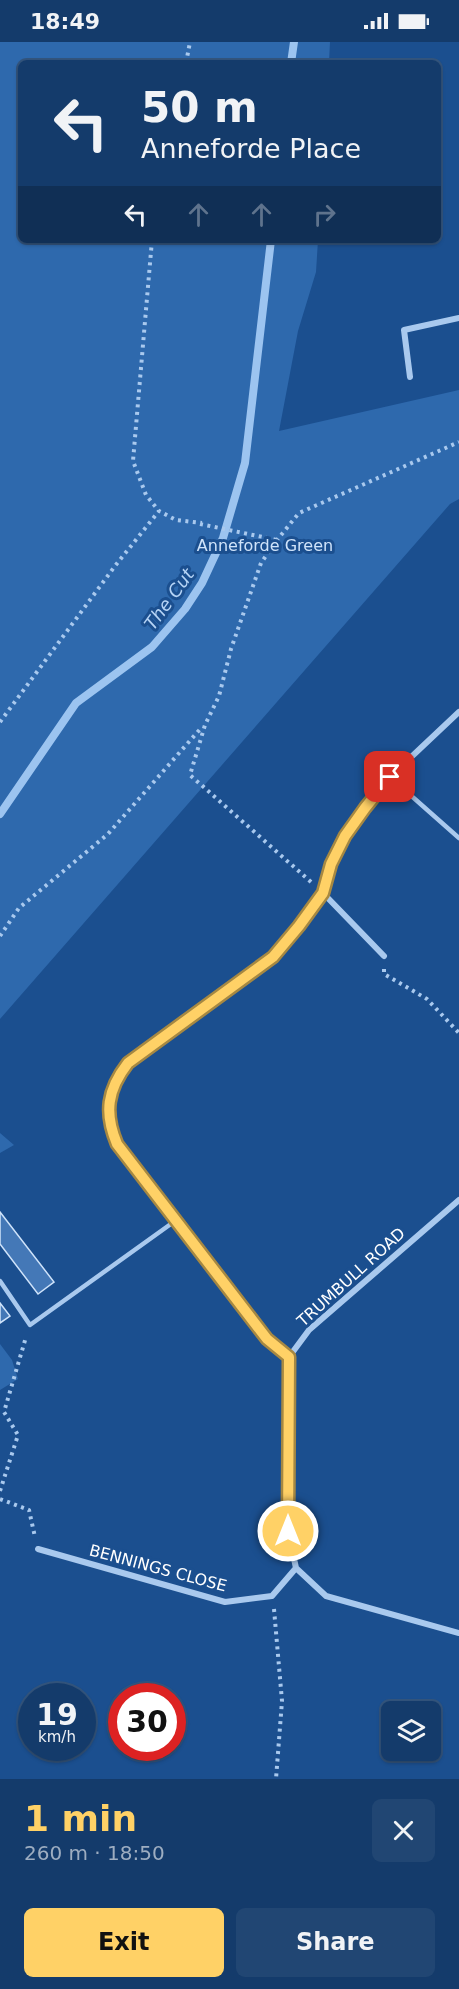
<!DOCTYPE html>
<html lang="en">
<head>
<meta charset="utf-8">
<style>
	body { margin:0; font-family:"DejaVu Sans",sans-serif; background:#214673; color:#f1f3f6; height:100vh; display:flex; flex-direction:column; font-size:22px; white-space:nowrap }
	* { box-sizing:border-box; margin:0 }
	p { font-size:20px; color:#9dadc1 }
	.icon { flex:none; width:33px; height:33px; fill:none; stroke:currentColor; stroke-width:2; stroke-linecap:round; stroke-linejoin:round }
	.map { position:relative; height:1737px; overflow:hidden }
	.details { display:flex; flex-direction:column; background:#143b6b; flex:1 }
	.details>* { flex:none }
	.banner { position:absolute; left:18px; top:18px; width:423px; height:183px; border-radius:9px; box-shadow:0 2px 4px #0004,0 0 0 2px #33557e; background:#143b6b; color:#f1f3f6; overflow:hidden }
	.tools { position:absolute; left:381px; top:1659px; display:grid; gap:12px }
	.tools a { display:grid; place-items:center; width:60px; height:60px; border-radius:9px; background:#143b6b; box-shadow:0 2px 4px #0004,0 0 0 2px #33557e; font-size:30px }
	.speed { position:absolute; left:18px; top:1641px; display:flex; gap:12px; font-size:30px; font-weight:700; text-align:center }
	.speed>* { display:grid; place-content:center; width:78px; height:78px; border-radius:50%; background:#143b6b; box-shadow:0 2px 4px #0004,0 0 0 2px #33557e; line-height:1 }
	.speed small { font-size:15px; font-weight:400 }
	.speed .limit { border:9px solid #d22; background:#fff; color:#111 }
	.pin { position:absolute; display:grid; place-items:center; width:51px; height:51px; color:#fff; margin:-26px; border-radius:12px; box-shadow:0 3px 9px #0006 }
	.me { position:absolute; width:66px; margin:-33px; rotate:0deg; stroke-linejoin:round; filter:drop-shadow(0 0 4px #0008) }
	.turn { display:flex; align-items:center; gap:21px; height:126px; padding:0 24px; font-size:27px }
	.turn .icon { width:78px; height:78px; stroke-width:2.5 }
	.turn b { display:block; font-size:42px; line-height:51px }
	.lanes { display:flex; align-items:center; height:57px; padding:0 24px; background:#0003; justify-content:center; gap:30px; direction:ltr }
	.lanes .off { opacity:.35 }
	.round { display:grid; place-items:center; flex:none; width:63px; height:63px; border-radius:9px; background:#214673 }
	.head { display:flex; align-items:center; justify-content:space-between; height:102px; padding:0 24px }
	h1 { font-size:36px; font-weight:800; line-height:45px; color:#ffd166 }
	.action { display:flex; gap:12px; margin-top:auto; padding:12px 24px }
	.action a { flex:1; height:69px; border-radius:9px; background:#ffd166; color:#111; font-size:24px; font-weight:800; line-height:69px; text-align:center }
	.action a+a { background:#214673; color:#f1f3f6 }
	.status { display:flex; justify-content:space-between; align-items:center; height:42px; padding:0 30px; background:#143b6b; direction:ltr }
	.status svg { height:16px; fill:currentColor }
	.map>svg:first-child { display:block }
	.green { fill:#2e69ad }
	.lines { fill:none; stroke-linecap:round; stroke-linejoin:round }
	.stream { stroke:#9cc4f0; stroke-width:8 }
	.building { fill:#4478b7; stroke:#cfe3fa; stroke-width:1.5 }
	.path { stroke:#a9c9ee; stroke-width:4; stroke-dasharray:3 4.5; stroke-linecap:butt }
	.lane { stroke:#a9c9ee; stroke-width:4.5 }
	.street { stroke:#a9c9ee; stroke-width:6 }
	.route-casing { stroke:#a68842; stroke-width:15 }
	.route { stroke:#ffd166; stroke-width:10 }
	.labels { text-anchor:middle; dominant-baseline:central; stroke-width:6; stroke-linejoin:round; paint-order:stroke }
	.park-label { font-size:16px; fill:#cfe3fa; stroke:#1b4f8f }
	.street-label { font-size:16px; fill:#fff; stroke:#1b4f8f }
	.water-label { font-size:18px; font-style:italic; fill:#b5d3f5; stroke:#1b4f8f }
</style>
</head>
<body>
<div class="status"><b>18:49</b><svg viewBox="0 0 49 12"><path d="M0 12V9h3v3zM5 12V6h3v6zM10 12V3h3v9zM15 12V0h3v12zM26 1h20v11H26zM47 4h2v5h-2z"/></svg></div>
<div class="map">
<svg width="459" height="1737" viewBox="0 0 459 1737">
	<rect width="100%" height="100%" fill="#1b4f8f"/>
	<path class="green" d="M0 0H330L329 21H21V198H318L316 230 298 289 279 389 459 348V457L450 462 0 977Z
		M0 1091 14 1103 0 1111Z
		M0 1302 12 1318 18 1337 0 1348Z"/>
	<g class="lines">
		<path class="stream" d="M291 21 294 0
			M0 772 76 661 152 605 185 567 202 541 223 496 245 421 271 198"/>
	</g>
	<path class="building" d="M0 1170 54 1240 38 1252 0 1202Z
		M0 1261 10 1274 0 1281Z"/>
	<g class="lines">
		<path class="path" d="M186 21 190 0
			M152 198 133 419 146 453 159 469 176 478 202 481
			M200 482 277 498
			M0 680 115 524 159 469
			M311 840 190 733 205 683 219 654 231 607 261 521 277 498 299 471 459 400
			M0 894 19 866 108 792 202 685
			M384 927V932L427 957 459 991
			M0 1449 18 1393 4 1370 26 1295
			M0 1457 29 1468 35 1495
			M274 1567 282 1659 276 1737"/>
		<path class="lane" d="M390 735 459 796
			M0 1239 30 1283 175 1179"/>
		<path class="street" d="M410 335 404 288 459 276
			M323 851 384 914
			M289 1315 266 1297 117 1102C104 1071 107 1048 127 1021L273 915 299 884 323 851 331 822 345 794 365 766 390 735 459 670
			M38 1507 225 1560 272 1554 296 1526
			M296 1526 288 1489 289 1315 309 1288 459 1158
			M296 1526 326 1554 459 1591"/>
	</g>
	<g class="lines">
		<g class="route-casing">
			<path id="route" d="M288 1489 289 1315 267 1297 117 1102C104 1071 107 1048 128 1021L273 915 299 884 323 851 331 822 345 794 365 766 390 735"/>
		</g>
		<use href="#route" class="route"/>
	</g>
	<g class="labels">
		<g class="park-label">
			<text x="265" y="503">Anneforde Green</text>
		</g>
		<g class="street-label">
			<text transform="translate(351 1235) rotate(-42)">TRUMBULL ROAD</text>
			<text transform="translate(158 1526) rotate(15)">BENNINGS CLOSE</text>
		</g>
		<g class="water-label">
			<text transform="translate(169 557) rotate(-54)">The Cut</text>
		</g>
	</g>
</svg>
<div class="tools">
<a><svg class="icon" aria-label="layers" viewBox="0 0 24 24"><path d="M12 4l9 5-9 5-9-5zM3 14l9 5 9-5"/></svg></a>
</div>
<div class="speed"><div>19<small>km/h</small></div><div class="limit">30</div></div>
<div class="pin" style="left:390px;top:735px;background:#d93025"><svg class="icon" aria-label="arrive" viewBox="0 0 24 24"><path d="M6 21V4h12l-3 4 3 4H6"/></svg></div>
<svg class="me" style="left:288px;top:1489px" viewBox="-20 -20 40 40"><circle r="17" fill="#ffd166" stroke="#fff" stroke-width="3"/><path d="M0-11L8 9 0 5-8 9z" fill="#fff"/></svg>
<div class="banner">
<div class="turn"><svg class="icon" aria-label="left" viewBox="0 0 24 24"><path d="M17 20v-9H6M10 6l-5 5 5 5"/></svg><div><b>50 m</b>Anneforde Place</div></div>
<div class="lanes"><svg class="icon" aria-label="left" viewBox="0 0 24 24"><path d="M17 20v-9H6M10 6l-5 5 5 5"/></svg><svg class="icon off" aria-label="ahead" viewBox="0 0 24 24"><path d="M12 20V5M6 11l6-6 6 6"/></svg><svg class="icon off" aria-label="ahead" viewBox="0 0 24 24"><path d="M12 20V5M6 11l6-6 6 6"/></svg><svg class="icon off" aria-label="right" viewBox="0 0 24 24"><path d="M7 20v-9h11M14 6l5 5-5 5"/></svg></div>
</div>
</div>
<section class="details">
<div class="head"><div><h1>1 min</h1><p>260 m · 18:50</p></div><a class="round"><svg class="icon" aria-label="close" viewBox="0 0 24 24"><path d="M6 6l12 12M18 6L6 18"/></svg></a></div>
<div class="action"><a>Exit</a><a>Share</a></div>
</section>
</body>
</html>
